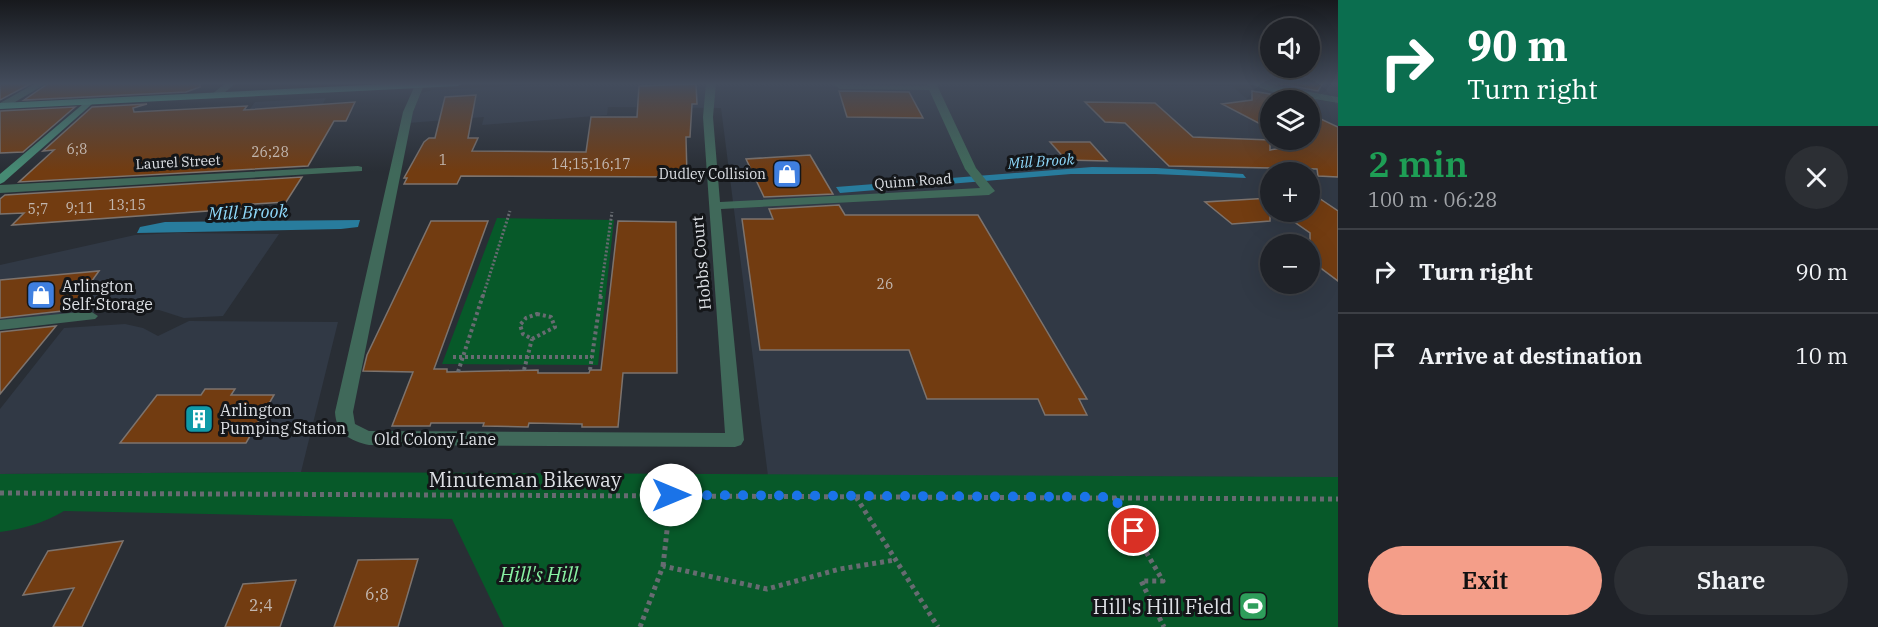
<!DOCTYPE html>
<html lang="en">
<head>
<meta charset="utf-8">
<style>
	body { margin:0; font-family:"IBM Plex Serif",serif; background:#2c2f34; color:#f1f3f6; height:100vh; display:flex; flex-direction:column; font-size:22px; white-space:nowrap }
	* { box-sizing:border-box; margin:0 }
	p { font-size:20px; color:#a1a4a8 }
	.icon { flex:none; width:33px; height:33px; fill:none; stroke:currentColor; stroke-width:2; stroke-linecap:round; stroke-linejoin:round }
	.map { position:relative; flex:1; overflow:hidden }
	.drawer { display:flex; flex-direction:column; background:#1f2228; width:540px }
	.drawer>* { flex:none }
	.hud { background:#0b6e4f; color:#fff; overflow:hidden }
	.controls { position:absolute; left:1260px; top:18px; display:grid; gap:12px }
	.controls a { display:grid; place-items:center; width:60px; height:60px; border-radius:50%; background:#1f2228; box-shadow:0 6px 24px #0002,0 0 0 2px #3c3f45; font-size:30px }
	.pin { position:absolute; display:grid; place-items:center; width:51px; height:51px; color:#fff; margin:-26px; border:3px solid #fff; border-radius:50%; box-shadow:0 2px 6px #0007 }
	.me { position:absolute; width:66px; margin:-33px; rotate:90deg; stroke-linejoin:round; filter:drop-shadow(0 0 4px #0008) }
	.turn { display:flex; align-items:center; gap:21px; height:126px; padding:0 30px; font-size:27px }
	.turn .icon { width:78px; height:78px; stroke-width:2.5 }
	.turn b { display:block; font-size:42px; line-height:51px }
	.round { display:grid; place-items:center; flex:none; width:63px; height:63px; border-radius:32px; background:#2c2f34 }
	.summary { display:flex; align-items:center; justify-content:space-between; height:102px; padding:0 30px }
	h1 { font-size:36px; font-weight:600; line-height:45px; color:#1e9e55 }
	.button { display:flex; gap:12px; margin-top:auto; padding:12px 30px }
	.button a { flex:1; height:69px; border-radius:36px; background:#f49e89; color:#111; font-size:24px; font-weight:600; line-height:69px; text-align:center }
	.button a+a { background:#2c2f34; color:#f1f3f6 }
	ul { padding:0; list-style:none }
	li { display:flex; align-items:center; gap:18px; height:84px; padding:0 30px; border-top:2px solid #3c3f45 }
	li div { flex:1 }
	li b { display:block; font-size:22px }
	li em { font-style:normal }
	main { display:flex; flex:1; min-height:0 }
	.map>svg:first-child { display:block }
	.built { fill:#313945; fill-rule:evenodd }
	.green { fill:#075929 }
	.water { fill:#287c9d }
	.building { fill:#723c11; stroke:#7d736d; stroke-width:1.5 }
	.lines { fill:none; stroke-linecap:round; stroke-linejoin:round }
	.path-far2 { stroke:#676b71; stroke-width:3; stroke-dasharray:2 2; stroke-linecap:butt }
	.path-far1 { stroke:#676b71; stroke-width:4; stroke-dasharray:3 3; stroke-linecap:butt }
	.path { stroke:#676b71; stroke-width:5; stroke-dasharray:4 4; stroke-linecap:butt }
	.service { fill:#40695a; fill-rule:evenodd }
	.minor { fill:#40695a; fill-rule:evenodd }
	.tertiary { fill:#40695a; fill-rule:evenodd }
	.secondary { fill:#468a73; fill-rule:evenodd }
	.primary { fill:#48a385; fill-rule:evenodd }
	.route { stroke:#1a73e8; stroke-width:10; stroke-dasharray:0 18 }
	.labels { text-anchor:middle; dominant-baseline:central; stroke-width:6; stroke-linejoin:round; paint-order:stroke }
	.number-label { font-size:14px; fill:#c2b7b0 }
	.far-street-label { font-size:14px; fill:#dde0e5; stroke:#141619 }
	.far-poi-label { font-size:14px; fill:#dde0e5; stroke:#141619; text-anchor:end }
	.far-water-label { font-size:15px; font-style:italic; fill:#8ed8fa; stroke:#141619 }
	.street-label { font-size:16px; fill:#dde0e5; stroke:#141619 }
	.poi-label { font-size:16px; fill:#dde0e5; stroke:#141619; text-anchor:start }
	.near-number-label { font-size:16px; fill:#c2b7b0 }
	.water-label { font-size:18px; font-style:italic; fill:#8ed8fa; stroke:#141619 }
	.near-street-label { font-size:20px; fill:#dde0e5; stroke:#141619 }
	.near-park-label { font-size:20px; font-style:italic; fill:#88f1a3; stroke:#141619 }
	.near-poi-label { font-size:20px; fill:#dde0e5; stroke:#141619; text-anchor:end }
</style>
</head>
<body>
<main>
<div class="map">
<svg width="1338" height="627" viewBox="0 0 1338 627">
	<rect width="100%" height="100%" fill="#292e35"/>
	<path class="built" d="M578 83 1232 86 1247 99 1270 109V140H1310V100H1298V97L1338 103V477L768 476 721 108 608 107 607 115 482 125 484 117 408 123 421 93 433 90ZM1270 172H1310V212H1270ZM1270 244H1310V284H1270Z
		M1266 83H1338V97L1320 94Z
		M326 98 307 131 231 135 255 102Z
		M177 233 279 234 223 316 184 318 159 310 120 309 0 321V265L135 235Z
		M189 321 338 322 301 472 0 474V409L64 328 125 324 143 328 158 336Z"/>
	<path class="green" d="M497 218 614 220 598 365 442 364Z
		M301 472 1338 477V627H504L452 519 64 511C44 523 22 529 0 532V474Z"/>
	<path class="water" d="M1092 167 1157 168 1243 174 1246 178 1155 174H1071L840 193 836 187Z
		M360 220 358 227 341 229 137 233 140 227 165 222Z"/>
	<path class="building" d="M0 83H32L0 100Z
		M49 83H200V87L186 92 24 100Z
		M1278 83H1323L1318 91Z
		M696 84 697 104H692L690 137H686L687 177 461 176 457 184H404L407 178H404L424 142 429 138H435L445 97 476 95 468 138H478L472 151 586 152 591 117H637L639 86Z
		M839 91 909 92 923 118 847 117Z
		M1252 91 1270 94V129L1222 104 1252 100Z
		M355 102 346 121H334L308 166 19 182 54 150 43 151 92 107 147 104 133 108 134 112 247 106 244 110Z
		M1085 102 1155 103 1193 137 1270 140V150L1310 143V114L1338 127V177L1318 176 1317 169 1169 166 1125 123 1105 122Z
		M75 107 23 152 0 153V111Z
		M1050 142H1090L1107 161 1066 160Z
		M810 155 833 194 764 197 746 159Z
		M302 177 286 202 252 204 250 208 12 225 24 213 0 214V199L5 195Z
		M1310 192 1338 211V281L1310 260V233L1280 212H1310Z
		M1270 198V221L1232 224 1205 202Z
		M839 205 845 215H978L1087 399H1079L1087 415H1045L1038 399H927L909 350H760L742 219H773L769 209Z
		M431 221H488L434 369H447V372L538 370V373H589L590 370H601L618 221 676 222 677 373H623L618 427H582V424L529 423 528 427 483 426 484 423H431L430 426H392L413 372 363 371 367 355Z
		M99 271 71 310 0 318V280Z
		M56 326 0 394V332Z
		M205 389H235L231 395H274L246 443H120L157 395H201Z
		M123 541 82 627H53L74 588 23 595 48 551Z
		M418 559 398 627H334L358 560Z
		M296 580 280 627H225L243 584Z"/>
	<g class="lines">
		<path class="path-far2" d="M483 296 510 211
			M600 296 612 212"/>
		<path class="path-far1" d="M537 314 551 317 555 327 532 339 523 334 520 325 526 318Z
			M453 357H592
			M524 370 532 339
			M590 370 601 295
			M458 372 483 295"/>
		<path class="path" d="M0 493 1338 499
			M856 497 938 627
			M1114 497 1163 581H1141L1164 627
			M663 566 671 495
			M640 627 663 566 767 589 840 569 895 560"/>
		<path class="service" d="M832 83H839L842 85 934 86 937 88 934 90 840 89Z"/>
		<path class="minor" d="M36 83H47L5 108H0V103Z
			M226 83H236L218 98H212V94Z
			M416 83 424 85 413 112 353 412 355 424 369 431 725 433 703 117 706 83H716L713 117 720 202 980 188 965 169 926 83H936L976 168 995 191 989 195 721 209 744 440 741 445 735 447 369 445C350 441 336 433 335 412L403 112Z
			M358 166 362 167V171L0 193V185Z
			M90 311 98 316 95 319 0 330V320Z"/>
		<path class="tertiary" d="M1247 83H1261L1338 97V103L1273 92Z"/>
		<path class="secondary" d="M89 99 92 100V104L4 182 0 184V174Z"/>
		<path class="primary" d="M407 83H463L458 86 0 109V103Z"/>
	</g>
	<linearGradient id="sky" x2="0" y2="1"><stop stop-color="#17191d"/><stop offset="0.49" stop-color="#434c5c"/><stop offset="1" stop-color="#434c5c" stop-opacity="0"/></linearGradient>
	<rect width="1338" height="171" fill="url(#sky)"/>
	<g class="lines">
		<path class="route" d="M671 495 1114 497 1134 531"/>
	</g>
	<defs>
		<g id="shop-square" transform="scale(1.5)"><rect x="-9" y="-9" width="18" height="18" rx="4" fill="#3f7fe0" stroke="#141619"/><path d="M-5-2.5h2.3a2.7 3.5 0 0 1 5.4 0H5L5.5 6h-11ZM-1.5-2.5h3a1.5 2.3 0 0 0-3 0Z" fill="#fff"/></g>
		<g id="building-square" transform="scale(1.5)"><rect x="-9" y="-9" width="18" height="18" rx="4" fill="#0f9aa8" stroke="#141619"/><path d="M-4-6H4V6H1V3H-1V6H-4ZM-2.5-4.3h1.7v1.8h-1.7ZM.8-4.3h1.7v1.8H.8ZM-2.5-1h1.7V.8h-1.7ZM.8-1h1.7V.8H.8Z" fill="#fff"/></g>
		<g id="stadium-square" transform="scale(1.5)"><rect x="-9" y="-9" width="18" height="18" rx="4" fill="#2e9e5b" stroke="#141619"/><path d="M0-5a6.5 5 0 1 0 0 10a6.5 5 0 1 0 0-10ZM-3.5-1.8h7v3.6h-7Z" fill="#fff"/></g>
	</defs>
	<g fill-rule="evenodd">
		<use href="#shop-square" x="787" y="174"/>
		<use href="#shop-square" x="41" y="295"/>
		<use href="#building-square" x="199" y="419"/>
		<use href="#stadium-square" x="1253" y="606"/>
	</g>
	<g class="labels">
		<g class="number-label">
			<text x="77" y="149">6;8</text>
			<text x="270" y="152">26;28</text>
			<text x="443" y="160">1</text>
			<text x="591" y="164">14;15;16;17</text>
			<text x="127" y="205">13;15</text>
			<text x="80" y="208">9;11</text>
			<text x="38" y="209">5;7</text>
			<text x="885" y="284">26</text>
		</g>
		<g class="far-street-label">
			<text transform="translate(178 162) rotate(-3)">Laurel Street</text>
			<text transform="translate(913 181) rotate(-4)">Quinn Road</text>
		</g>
		<g class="far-poi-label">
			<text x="766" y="174">Dudley Collision</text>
		</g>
		<g class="far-water-label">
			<text transform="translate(1041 161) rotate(-4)">Mill Brook</text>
		</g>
		<g class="street-label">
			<text transform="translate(701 263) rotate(-95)">Hobbs Court</text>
			<text x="435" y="439">Old Colony Lane</text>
		</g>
		<g class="poi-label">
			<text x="62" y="286">Arlington<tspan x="62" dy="18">Self-Storage</tspan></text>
			<text x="220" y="410">Arlington<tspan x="220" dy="18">Pumping Station</tspan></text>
		</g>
		<g class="near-number-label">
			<text x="377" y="594">6;8</text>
			<text x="261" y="605">2;4</text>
		</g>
		<g class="water-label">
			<text transform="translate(248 212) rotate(-2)">Mill Brook</text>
		</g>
		<g class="near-street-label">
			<text x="525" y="479">Minuteman Bikeway</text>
		</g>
		<g class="near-park-label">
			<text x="539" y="574">Hill's Hill</text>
		</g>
		<g class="near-poi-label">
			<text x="1232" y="606">Hill's Hill Field</text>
		</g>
	</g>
</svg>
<div class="controls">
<a><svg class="icon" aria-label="sound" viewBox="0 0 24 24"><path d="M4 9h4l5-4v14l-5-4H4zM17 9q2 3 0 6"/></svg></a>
<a><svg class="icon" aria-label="layers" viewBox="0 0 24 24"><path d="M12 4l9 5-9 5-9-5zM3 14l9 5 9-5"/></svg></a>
<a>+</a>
<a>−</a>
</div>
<div class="pin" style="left:1134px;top:531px;background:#d93025"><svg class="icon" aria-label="arrive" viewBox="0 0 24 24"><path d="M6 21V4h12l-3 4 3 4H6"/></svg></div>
<svg class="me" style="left:671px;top:495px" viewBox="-20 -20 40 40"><circle r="19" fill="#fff"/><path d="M0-13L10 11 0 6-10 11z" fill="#1a73e8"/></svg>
</div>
<section class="drawer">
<div class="hud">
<div class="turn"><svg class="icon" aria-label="right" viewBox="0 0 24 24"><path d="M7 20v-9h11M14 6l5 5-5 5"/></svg><div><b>90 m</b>Turn right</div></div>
</div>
<div class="summary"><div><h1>2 min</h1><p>100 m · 06:28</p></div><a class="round"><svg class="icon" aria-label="close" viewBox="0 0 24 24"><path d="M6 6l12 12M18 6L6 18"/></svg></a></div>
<ul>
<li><svg class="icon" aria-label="right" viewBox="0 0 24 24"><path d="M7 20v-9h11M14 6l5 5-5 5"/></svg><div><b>Turn right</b></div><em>90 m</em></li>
<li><svg class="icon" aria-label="arrive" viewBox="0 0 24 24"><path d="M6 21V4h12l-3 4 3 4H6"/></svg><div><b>Arrive at destination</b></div><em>10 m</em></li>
</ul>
<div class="button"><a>Exit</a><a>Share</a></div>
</section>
</main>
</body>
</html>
